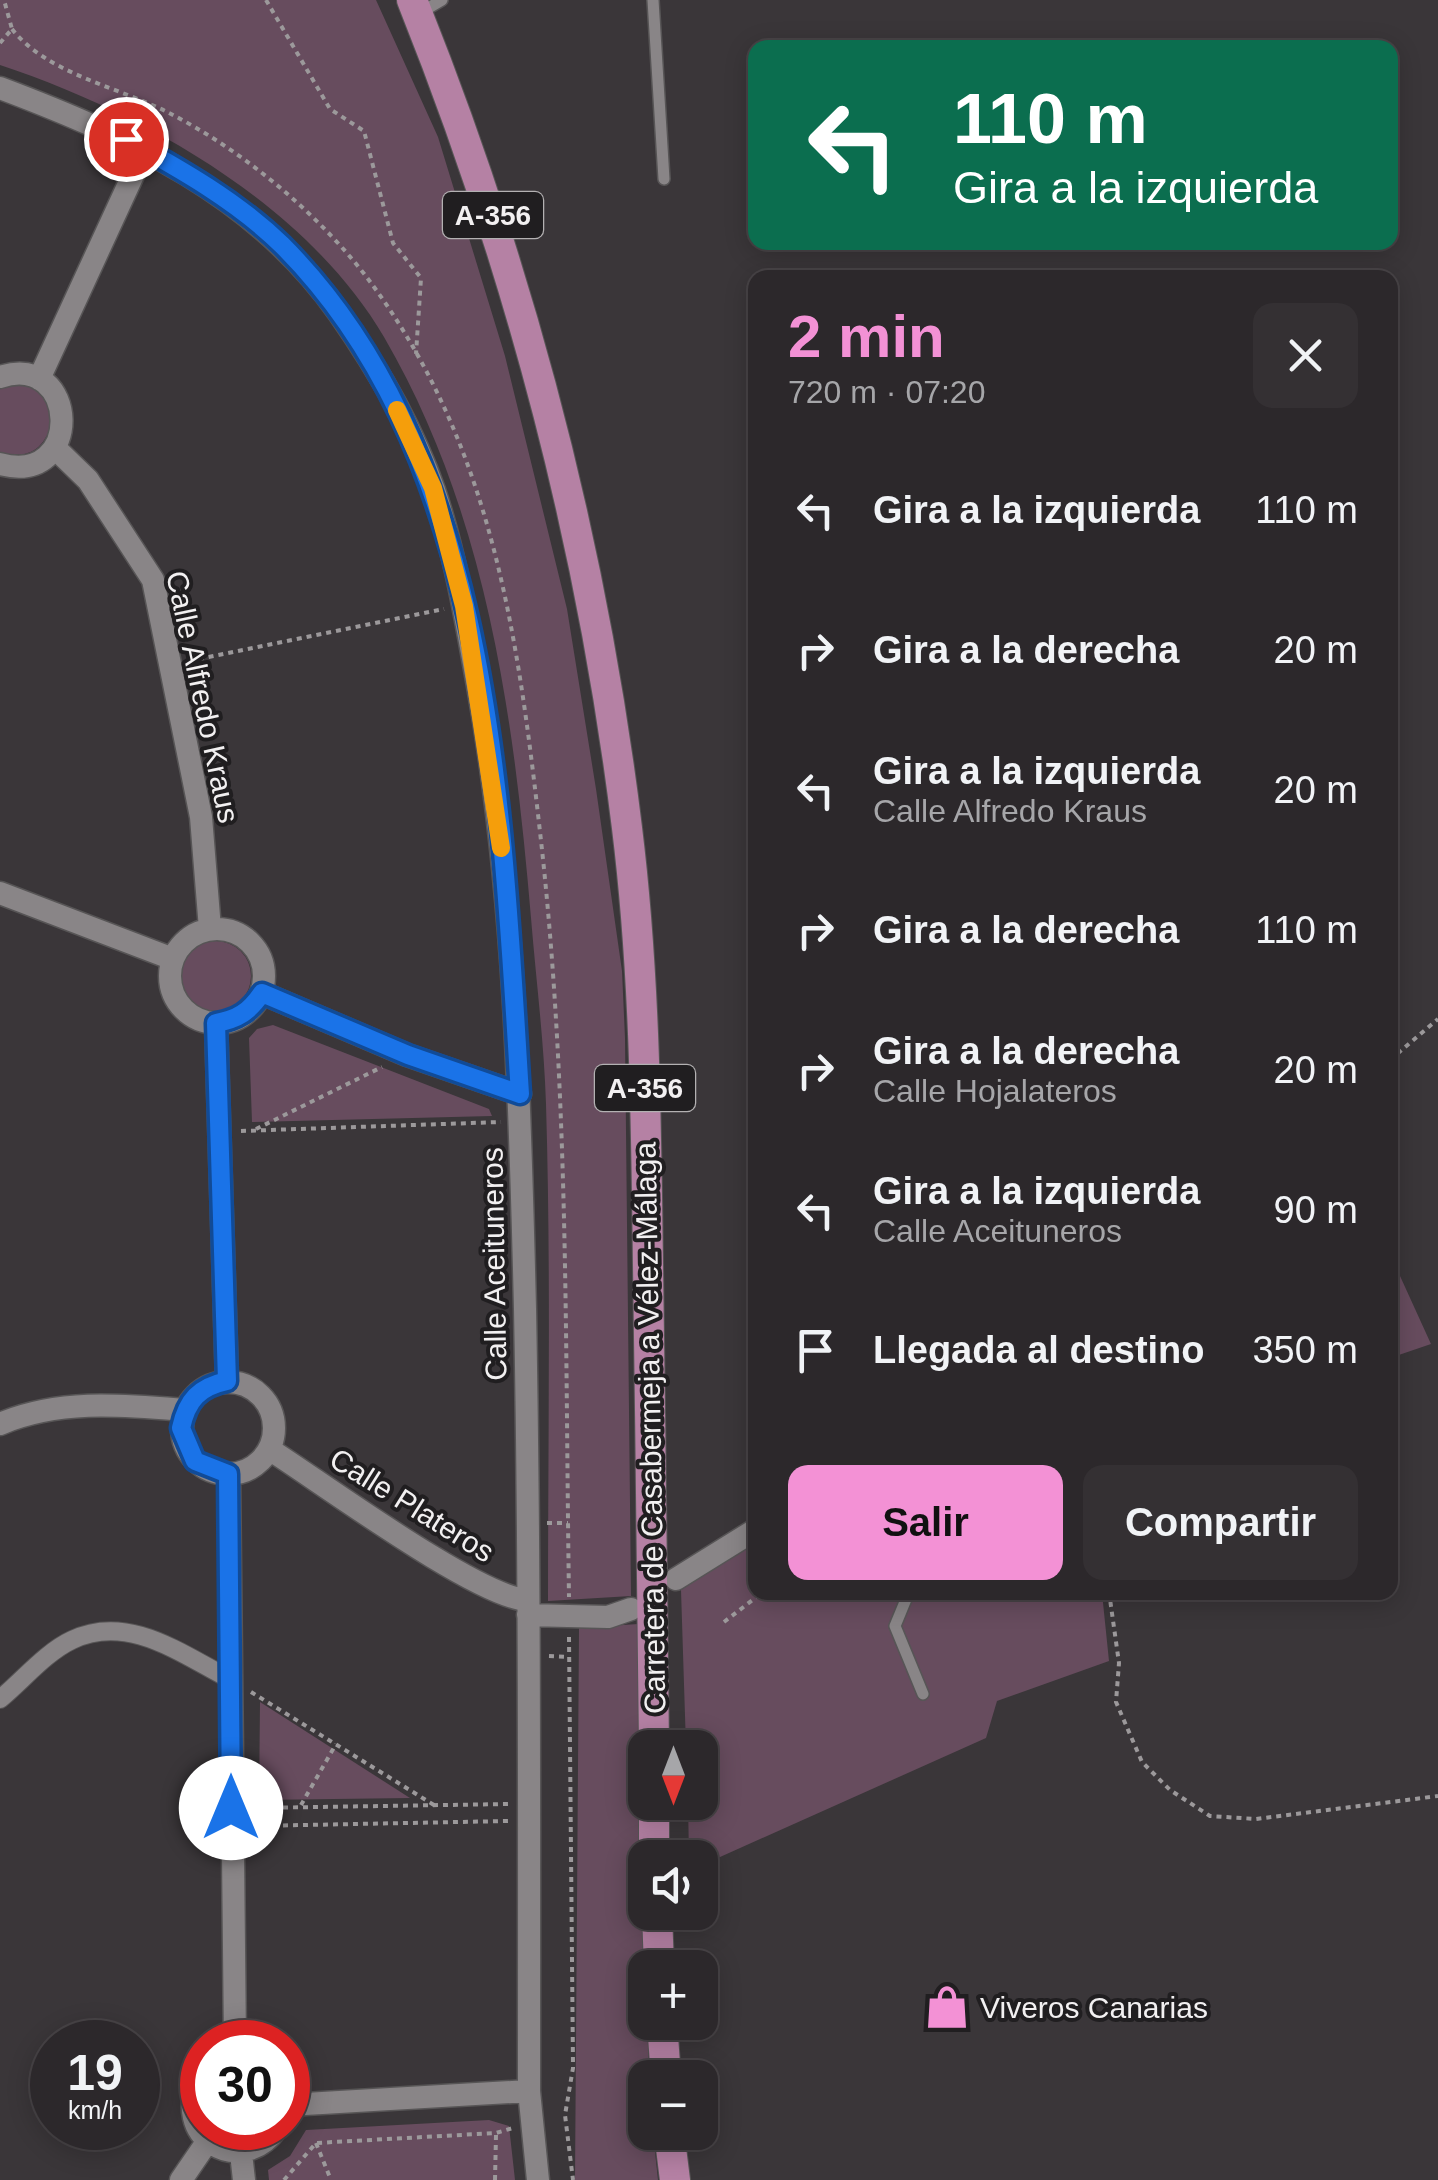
<!DOCTYPE html>
<html lang="es">
<head>
<meta charset="utf-8">
<style>
	body { margin:0; font-family:Helvetica,sans-serif; background:#343033; color:#f1f3f6; height:100vh; display:flex; flex-direction:column; font-size:38px; white-space:nowrap }
	* { box-sizing:border-box; margin:0 }
	p { font-size:32px; color:#a6a6a9 }
	.icon { flex:none; width:55px; height:55px; fill:none; stroke:currentColor; stroke-width:2; stroke-linecap:round; stroke-linejoin:round }
	.map { position:relative; flex:1; overflow:hidden }
	.details { position:absolute; left:748px; top:270px; width:650px; height:1330px; display:flex; flex-direction:column; background:#2c282b; border-radius:20px; box-shadow:0 5px 25px #0003,0 0 0 2px #484447 }
	.details>* { flex:none }
	.hud { position:absolute; left:748px; top:40px; width:650px; height:210px; border-radius:20px; box-shadow:0 5px 25px #0003,0 0 0 2px #484447; background:#0b6e4f; color:#fff; overflow:hidden }
	.needle { width:65px; rotate:180deg }
	.controls { position:absolute; left:628px; top:1730px; display:grid; gap:20px }
	.controls a { display:grid; place-items:center; width:90px; height:90px; border-radius:20px; background:#2c282b; box-shadow:0 5px 25px #0003,0 0 0 2px #484447; font-size:50px }
	.speed { position:absolute; left:30px; top:2020px; display:flex; gap:20px; font-size:50px; font-weight:700; text-align:center }
	.speed>* { display:grid; place-content:center; width:130px; height:130px; border-radius:50%; background:#2c282b; box-shadow:0 5px 25px #0003,0 0 0 2px #484447; line-height:1 }
	.speed small { font-size:25px; font-weight:400 }
	.speed .limit { border:15px solid #d22; background:#fff; color:#111 }
	.pin { position:absolute; display:grid; place-items:center; width:85px; height:85px; color:#fff; margin:-42px; border:5px solid #fff; border-radius:50%; box-shadow:0 2px 10px #0007 }
	.me { position:absolute; width:110px; margin:-55px; rotate:0deg; stroke-linejoin:round; filter:drop-shadow(0 0 8px #0008) }
	.turn { display:flex; align-items:center; gap:35px; height:210px; padding:0 40px; font-size:45px }
	.turn .icon { width:130px; height:130px; stroke-width:2.5 }
	.turn b { display:block; font-size:70px; line-height:85px }
	.round { display:grid; place-items:center; flex:none; width:105px; height:105px; border-radius:20px; background:#343033 }
	.head { display:flex; align-items:center; justify-content:space-between; height:170px; padding:0 40px }
	h1 { font-size:60px; font-weight:600; line-height:75px; color:#f391d5 }
	.action { display:flex; gap:20px; margin-top:auto; padding:20px 40px }
	.action a { flex:1; height:115px; border-radius:20px; background:#f391d5; color:#111; font-size:40px; font-weight:600; line-height:115px; text-align:center }
	.action a+a { background:#343033; color:#f1f3f6 }
	ul { padding:0; list-style:none }
	li { display:flex; align-items:center; gap:30px; height:140px; padding:0 40px }
	li div { flex:1 }
	li b { display:block; font-size:38px }
	li em { font-style:normal }
	.map>svg:first-child { display:block }
	.green { fill:#674c5e }
	.lines { fill:none; stroke-linecap:round; stroke-linejoin:round }
	.service-casing { stroke:#575556; stroke-width:14 }
	.pedestrian-casing { stroke:#575556; stroke-width:20 }
	.minor-casing { stroke:#575556; stroke-width:25 }
	.primary-casing { stroke:#575556; stroke-width:32 }
	.path { stroke:#9c999b; stroke-width:4; stroke-dasharray:5 5; stroke-linecap:butt }
	.service { stroke:#898587; stroke-width:11 }
	.pedestrian { stroke:#898587; stroke-width:18 }
	.minor { stroke:#898587; stroke-width:22 }
	.primary { stroke:#b581a4; stroke-width:30 }
	.route-casing { stroke:#114b97; stroke-width:25 }
	.route { stroke:#1a73e8; stroke-width:18 }
	.slow { stroke:#f59e0b; stroke-width:18 }
	.labels { text-anchor:middle; dominant-baseline:central; stroke-width:8; stroke-linejoin:round; paint-order:stroke }
	.shield { fill:#201e20; stroke:#b3b1b2; stroke-width:2.5 }
	.shield-label { font-size:28px; font-weight:bold; fill:#f2f0f1 }
	.street-label { font-size:30px; fill:#f2f0f1; stroke:#201e20 }
	.poi-label { font-size:30px; fill:#f2f0f1; stroke:#201e20; text-anchor:start }
</style>
</head>
<body>
<div class="map">
<svg width="1438" height="2180" viewBox="0 0 1438 2180">
	<rect width="100%" height="100%" fill="#3a3639"/>
	<path class="green" d="M0 0H376L438 137 505 356 567 609 596 789 622 971 625 1038 631 1596 548 1601C548 1436 551 1269 546 1104 544 1042 536 979 531 918 514 717 487 514 384 337 306 204 142 112 0 65Z
		M21 382 43 393 54 416C46 446 33 461 0 452V386Z
		M181 976a35 35 0 1 1 70 0a35 35 0 1 1-70 0Z
		M273 1025 489 1109 492 1116 252 1122 249 1038 257 1029Z
		M1390 1254 1431 1344 1390 1358Z
		M755 1541V1592L1102 1593 1109 1661 997 1701 986 1738 700 1866V1858L689 1857 688 1803 700 1802V1748L686 1747 681 1590Z
		M638 1624 649 2077 645 2078V2132L653 2133 658 2180H575L579 1628Z
		M260 1702 410 1798 259 1800Z
		M489 2120 509 2126 515 2180H269L268 2170 290 2156 306 2130Z"/>
	<g class="lines">
		<g class="service-casing">
			<path id="service" d="M653 0 664 179
				M420 13 442 0
				M909 1592 895 1626 923 1694"/>
		</g>
		<g class="pedestrian-casing">
			<path id="pedestrian" d="M0 1699C22 1681 46 1652 72 1640 128 1613 181 1654 230 1679"/>
		</g>
		<g class="minor-casing">
			<path id="minor" d="M0 88C130 137 256 195 339 313 376 366 412 427 434 490 455 553 466 620 478 686 515 892 520 1100 525 1309 530 1570 529 1831 529 2091L538 2180
				M0 377C79 351 85 487 0 464
				M39 379 145 149
				M55 448 88 480 153 580 201 817 210 929
				M0 893 173 959
				M170 976a47 47 0 1 1 94 0a47 47 0 1 1-94 0Z
				M262 993 407 1055 520 1094
				M216 1023 227 1381
				M182 1428a46 46 0 1 1 92 0a46 46 0 1 1-92 0Z
				M0 1424C59 1399 122 1405 184 1410
				M269 1449C321 1482 477 1597 527 1600
				M229 1475 235 2042
				M676 1579 755 1530
				M528 1615 608 1617 631 1609
				M202 2077C167 2136 241 2180 277 2128
				M288 2105 529 2091
				M241 2153 244 2180
				M181 2180 207 2142"/>
		</g>
		<g class="primary-casing">
			<path id="primary" d="M412 0C519 267 592 542 627 828 645 973 646 1119 648 1265 650 1426 653 1587 654 1748
				M654 1802V1858
				M657 1912 659 1968
				M662 2022 666 2078
				M669 2132 675 2180"/>
		</g>
		<path class="path" d="M266 0 330 109 364 131 393 243 421 278 416 354
			M12 29C47 74 119 87 169 113 244 151 324 218 374 287 491 448 517 630 539 823 569 1080 565 1338 569 1597
			M0 43 12 29 4 0
			M189 661 444 609
			M1390 1060 1438 1019
			M256 1129 382 1067
			M241 1131 501 1122
			M547 1523H568
			M1109 1592 1119 1663 1116 1702 1142 1762 1170 1790 1210 1816 1256 1819 1438 1796
			M724 1622 763 1592
			M569 1637 573 2068 565 2115 573 2180
			M549 1656 569 1657
			M251 1692 434 1805
			M301 1805 336 1744
			M253 1808 509 1804
			M253 1826 509 1821
			M316 2143 331 2180
			M284 2180 316 2143 496 2133 513 2128
			M495 2180 496 2135"/>
		<use href="#service" class="service"/>
		<use href="#pedestrian" class="pedestrian"/>
		<use href="#minor" class="minor"/>
		<use href="#primary" class="primary"/>
	</g>
	<g class="lines">
		<g class="route-casing">
			<path id="route" d="M126 139C180 169 237 201 282 245 493 456 502 813 520 1094L408 1055 262 993C249 1012 238 1019 216 1023L227 1381C199 1387 187 1400 181 1428L195 1461 228 1474 231 1808"/>
		</g>
		<use href="#route" class="route"/>
		<path class="slow" d="M397 410 433 488 464 606 501 848"/>
	</g>
	<defs>
		<g id="shop-bare" transform="scale(3.45)"><path d="M-5-2.5h2.3a2.7 3.5 0 0 1 5.4 0H5L5.5 6h-11ZM-1.5-2.5h3a1.5 2.3 0 0 0-3 0Z" fill="#f391d5" stroke="#201e20" stroke-width="2.5" paint-order="stroke"/></g>
	</defs>
	<g fill-rule="evenodd">
		<use href="#shop-bare" x="947" y="2007"/>
	</g>
	<g class="labels">
		<g class="shield">
			<rect x="443" y="192" width="100" height="46" rx="8"/>
			<rect x="595" y="1065" width="100" height="46" rx="8"/>
		</g>
		<g class="shield-label">
			<text x="493" y="215">A-356</text>
			<text x="645" y="1088">A-356</text>
		</g>
		<g class="street-label">
			<text transform="translate(203 697) rotate(78)">Calle Alfredo Kraus</text>
			<text transform="translate(494 1264) rotate(-91)">Calle Aceituneros</text>
			<text transform="translate(650 1428) rotate(-91)">Carretera de Casabermeja a Vélez-Málaga</text>
			<text transform="translate(412 1505) rotate(32)">Calle Plateros</text>
		</g>
		<g class="poi-label">
			<text x="980" y="2007">Viveros Canarias</text>
		</g>
	</g>
</svg>
<div class="controls">
<a><svg class="needle" viewBox="-14 -14 28 28"><path d="M0-13l5 13h-10z" fill="#e53935"/><path d="M0 13l5-13h-10z" fill="#a6a6a9"/></svg></a>
<a><svg class="icon" aria-label="sound" viewBox="0 0 24 24"><path d="M4 9h4l5-4v14l-5-4H4zM17 9q2 3 0 6"/></svg></a>
<a>+</a>
<a>−</a>
</div>
<div class="speed"><div>19<small>km/h</small></div><div class="limit">30</div></div>
<div class="pin" style="left:126px;top:139px;background:#d93025"><svg class="icon" aria-label="arrive" viewBox="0 0 24 24"><path d="M6 21V4h12l-3 4 3 4H6"/></svg></div>
<svg class="me" style="left:231px;top:1808px" viewBox="-20 -20 40 40"><circle r="19" fill="#fff"/><path d="M0-13L10 11 0 6-10 11z" fill="#1a73e8"/></svg>
<div class="hud">
<div class="turn"><svg class="icon" aria-label="left" viewBox="0 0 24 24"><path d="M17 20v-9H6M10 6l-5 5 5 5"/></svg><div><b>110 m</b>Gira a la izquierda</div></div>
</div>
<section class="details">
<div class="head"><div><h1>2 min</h1><p>720 m · 07:20</p></div><a class="round"><svg class="icon" aria-label="close" viewBox="0 0 24 24"><path d="M6 6l12 12M18 6L6 18"/></svg></a></div>
<ul>
<li><svg class="icon" aria-label="left" viewBox="0 0 24 24"><path d="M17 20v-9H6M10 6l-5 5 5 5"/></svg><div><b>Gira a la izquierda</b></div><em>110 m</em></li>
<li><svg class="icon" aria-label="right" viewBox="0 0 24 24"><path d="M7 20v-9h11M14 6l5 5-5 5"/></svg><div><b>Gira a la derecha</b></div><em>20 m</em></li>
<li><svg class="icon" aria-label="left" viewBox="0 0 24 24"><path d="M17 20v-9H6M10 6l-5 5 5 5"/></svg><div><b>Gira a la izquierda</b><p>Calle Alfredo Kraus</p></div><em>20 m</em></li>
<li><svg class="icon" aria-label="right" viewBox="0 0 24 24"><path d="M7 20v-9h11M14 6l5 5-5 5"/></svg><div><b>Gira a la derecha</b></div><em>110 m</em></li>
<li><svg class="icon" aria-label="right" viewBox="0 0 24 24"><path d="M7 20v-9h11M14 6l5 5-5 5"/></svg><div><b>Gira a la derecha</b><p>Calle Hojalateros</p></div><em>20 m</em></li>
<li><svg class="icon" aria-label="left" viewBox="0 0 24 24"><path d="M17 20v-9H6M10 6l-5 5 5 5"/></svg><div><b>Gira a la izquierda</b><p>Calle Aceituneros</p></div><em>90 m</em></li>
<li><svg class="icon" aria-label="arrive" viewBox="0 0 24 24"><path d="M6 21V4h12l-3 4 3 4H6"/></svg><div><b>Llegada al destino</b></div><em>350 m</em></li>
</ul>
<div class="action"><a>Salir</a><a>Compartir</a></div>
</section>
</div>
</body>
</html>
